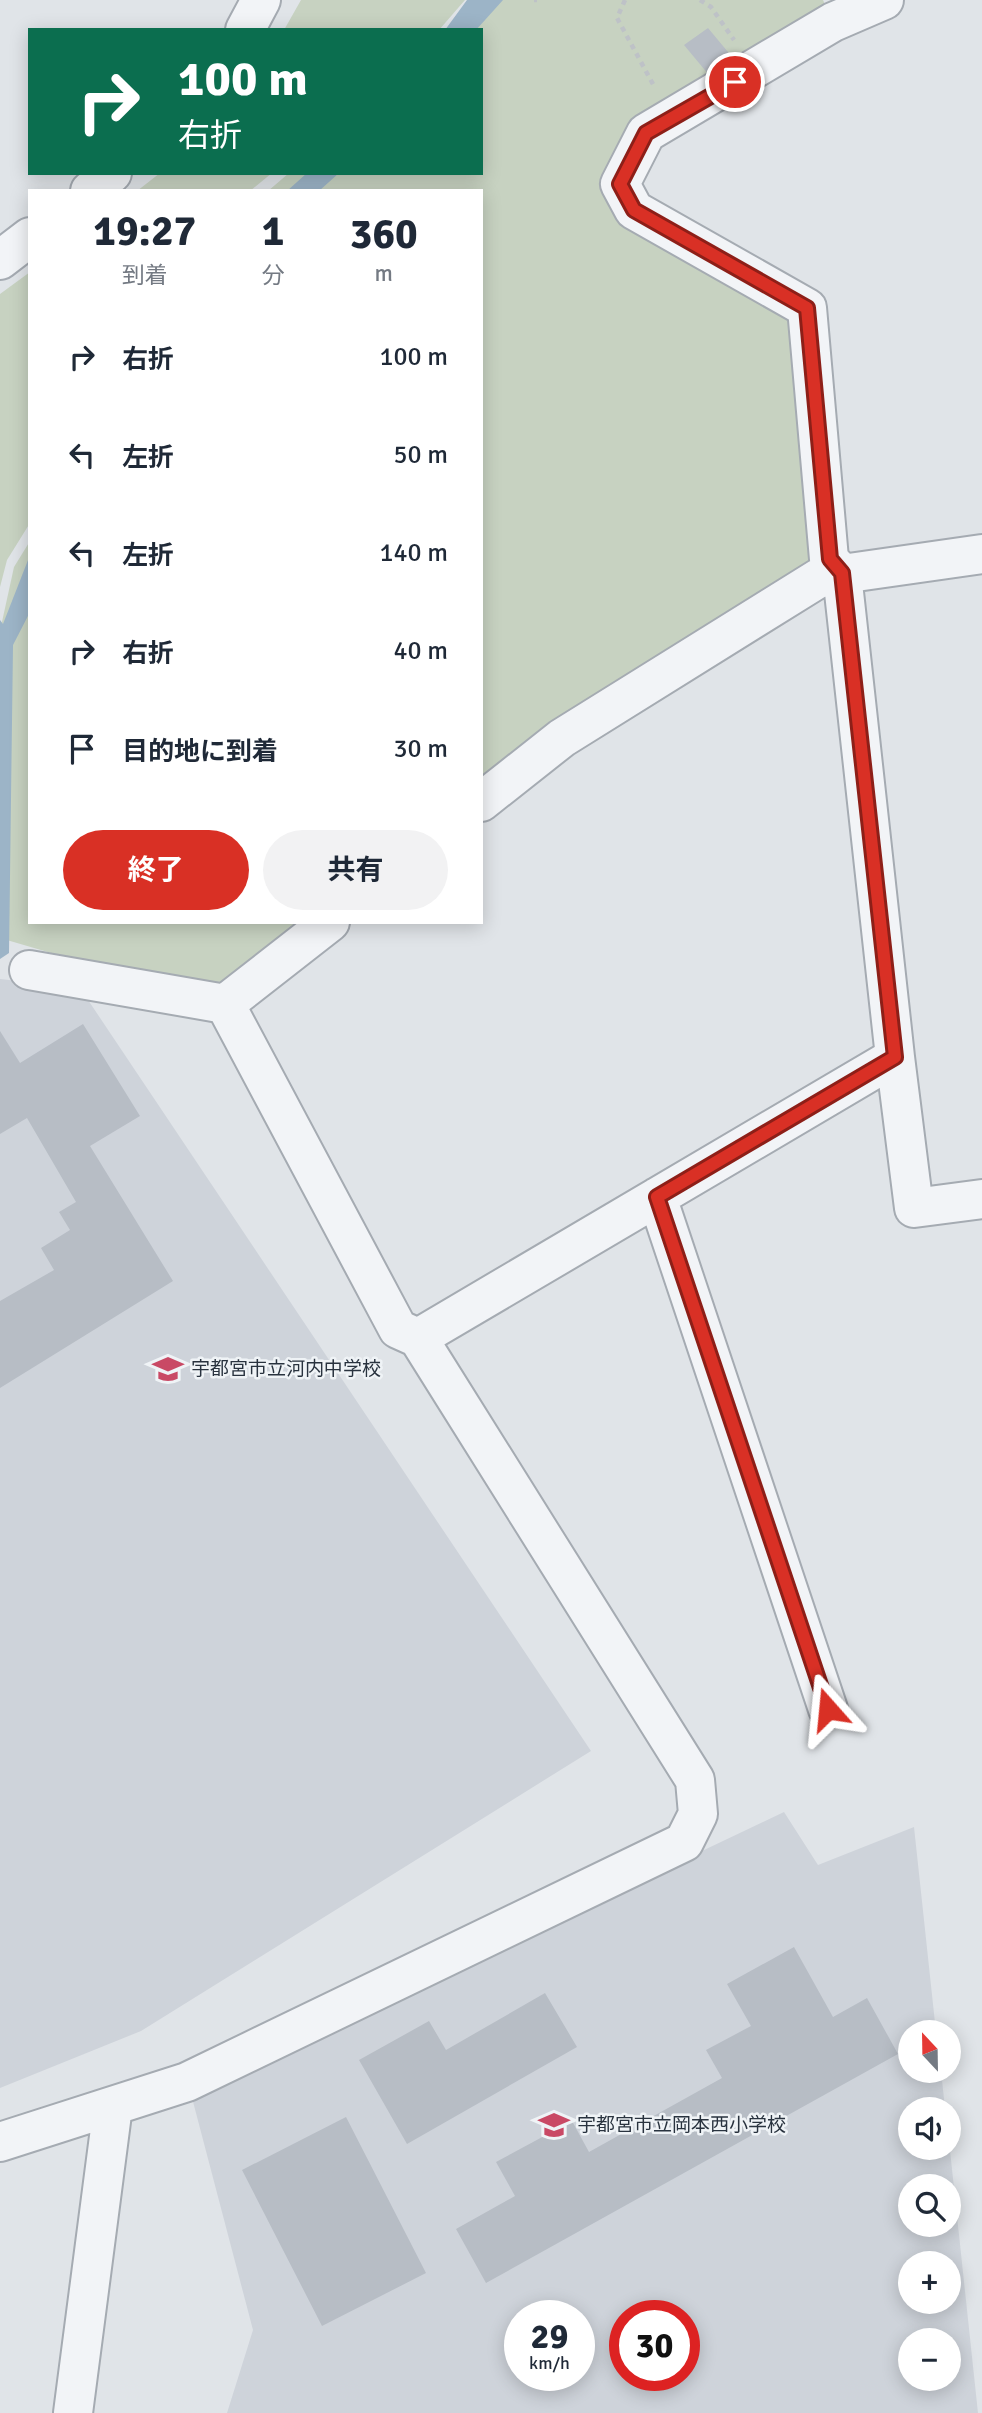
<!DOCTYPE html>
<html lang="ja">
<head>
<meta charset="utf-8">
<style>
	body { margin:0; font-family:Signika,"Noto Sans JP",sans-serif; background:#f2f2f3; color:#1f2937; height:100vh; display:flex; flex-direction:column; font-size:26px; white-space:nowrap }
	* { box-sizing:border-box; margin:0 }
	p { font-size:23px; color:#747a83 }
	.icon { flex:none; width:38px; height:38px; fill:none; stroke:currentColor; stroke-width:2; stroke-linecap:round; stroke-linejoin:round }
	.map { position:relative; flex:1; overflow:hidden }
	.panel { position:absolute; left:28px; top:189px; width:455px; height:735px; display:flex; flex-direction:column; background:#fff; border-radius:0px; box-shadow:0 4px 18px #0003 }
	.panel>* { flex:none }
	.banner { position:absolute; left:28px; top:28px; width:455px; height:147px; border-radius:0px; box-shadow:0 4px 18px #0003; background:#0b6e4f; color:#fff; overflow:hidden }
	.needle { width:46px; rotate:338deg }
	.buttons { position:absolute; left:898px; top:2020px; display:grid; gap:14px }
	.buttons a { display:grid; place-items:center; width:63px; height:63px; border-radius:50%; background:#fff; box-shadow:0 4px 18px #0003; font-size:35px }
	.speed { position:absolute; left:504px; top:2300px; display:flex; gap:14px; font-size:35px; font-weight:700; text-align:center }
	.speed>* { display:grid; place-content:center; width:91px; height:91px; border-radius:50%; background:#fff; box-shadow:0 4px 18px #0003; line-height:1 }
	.speed small { font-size:18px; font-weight:400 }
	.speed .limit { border:10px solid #d22; background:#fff; color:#111 }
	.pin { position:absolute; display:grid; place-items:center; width:60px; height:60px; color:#fff; margin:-30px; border:4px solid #fff; border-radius:50%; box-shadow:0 2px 7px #0007 }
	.me { position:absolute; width:77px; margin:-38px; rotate:342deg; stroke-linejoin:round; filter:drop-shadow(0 0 5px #0008) }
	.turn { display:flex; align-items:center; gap:24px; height:147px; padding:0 35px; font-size:32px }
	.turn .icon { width:91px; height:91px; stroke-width:2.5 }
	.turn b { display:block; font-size:49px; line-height:60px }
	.eta { display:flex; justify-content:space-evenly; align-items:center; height:119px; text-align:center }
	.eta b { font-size:42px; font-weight:700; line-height:49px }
	.primary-button { display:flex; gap:14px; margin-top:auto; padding:14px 35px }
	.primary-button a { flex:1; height:80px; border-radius:42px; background:#d93025; color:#fff; font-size:28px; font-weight:700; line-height:80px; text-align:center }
	.primary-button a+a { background:#f2f2f3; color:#1f2937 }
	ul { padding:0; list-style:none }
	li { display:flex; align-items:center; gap:21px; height:98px; padding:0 35px }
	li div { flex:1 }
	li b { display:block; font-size:26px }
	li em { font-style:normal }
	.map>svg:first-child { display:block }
	.built { fill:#ced3da; fill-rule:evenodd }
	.green { fill:#c7d2c1 }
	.water { fill:#9cb4c7 }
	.building { fill:#b7bdc5 }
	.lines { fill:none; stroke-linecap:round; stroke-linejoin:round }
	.minor-casing { stroke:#a5abb2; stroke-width:42 }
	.tertiary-casing { stroke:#a5abb2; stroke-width:42 }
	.path { stroke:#bec2c7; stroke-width:4.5; stroke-dasharray:5 5; stroke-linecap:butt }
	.minor { stroke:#f2f4f7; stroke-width:38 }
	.tertiary { stroke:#f2f4f7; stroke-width:38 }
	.route-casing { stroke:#8d1f18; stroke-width:18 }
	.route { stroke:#d93025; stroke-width:12 }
	.labels { text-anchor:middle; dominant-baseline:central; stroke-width:5; stroke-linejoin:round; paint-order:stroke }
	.poi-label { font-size:19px; fill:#29333f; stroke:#eff3f6; text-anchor:start }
</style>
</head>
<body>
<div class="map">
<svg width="982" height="2413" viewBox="0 0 982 2413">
	<rect width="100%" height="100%" fill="#e0e4e8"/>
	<path class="built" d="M0 979 80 988 591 1751 141 2031 0 2088Z
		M784 1812 818 1865 914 1827 936 2032H910V2070H941L945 2109H910V2147H948L949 2141 978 2413H227L253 2330 191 2094ZM910 2186H948V2224H910ZM910 2263H948V2301H910ZM520 2315H579V2375H520ZM625 2315H684V2375H625ZM910 2340H948V2378H910Z"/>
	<path class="green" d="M301 0H465L439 30H284Z
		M500 0H823L833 22 673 119 620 184 807 308 829 559 481 801V191H268L289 173H481V30H464Z
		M160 173H272L250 191H137Z
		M30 272V523L7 560 0 587V294Z
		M30 541V922H329L225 1004 0 938V631L14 567Z"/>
	<path class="water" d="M467 0H503L476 30H445Z
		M307 173H339L319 191H287Z
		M30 555V612L13 645 9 953 0 959V620L3 624Z"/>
	<path class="building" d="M708 28 733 58 709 75 684 45Z
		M83 1024 140 1116 90 1146 173 1281 0 1388V1301L54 1270 41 1248 70 1230 59 1212 76 1202 27 1118 0 1134V1031L20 1063Z
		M794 1947 833 2017 867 1998 898 2054 486 2283 456 2229 515 2196 496 2162 572 2121 589 2152 722 2078 706 2050 751 2026 727 1984Z
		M545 1993 577 2047 407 2144 359 2060 429 2021 446 2050Z
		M346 2117 426 2273 322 2326 242 2170Z"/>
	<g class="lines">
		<g class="minor-casing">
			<path id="minor" d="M481 802 562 738 819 578 842 574 829 559 807 308 634 210 620 184 646 133 833 22 884 0
				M29 970 225 1004 330 922
				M895 1057 842 574 982 554
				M657 1197 828 1709
				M418 1338 895 1057 914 1208 982 1199
				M0 2142 187 2082 684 1842 698 1814 695 1780 418 1338 398 1329 225 1004
				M73 2413 113 2106"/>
		</g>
		<g class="tertiary-casing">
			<path id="tertiary" d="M245 30 261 0
				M90 191 112 173
				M0 260 30 237"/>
		</g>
		<path class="path" d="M534 0H537
			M625 0 617 18 654 86
			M700 0 711 7 734 40"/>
		<use href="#minor" class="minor"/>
		<use href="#tertiary" class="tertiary"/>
	</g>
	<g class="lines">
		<g class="route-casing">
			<path id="route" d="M735 82 646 133 620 184 634 210 807 308 830 559 842 573 895 1057 657 1197 828 1709"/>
		</g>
		<use href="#route" class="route"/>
	</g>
	<defs>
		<g id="school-bare" transform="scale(2.415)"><path d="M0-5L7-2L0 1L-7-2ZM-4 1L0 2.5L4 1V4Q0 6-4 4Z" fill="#c94965" stroke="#eff3f6" stroke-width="2.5" paint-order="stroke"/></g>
	</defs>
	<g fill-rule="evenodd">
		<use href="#school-bare" x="168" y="1369"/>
		<use href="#school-bare" x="554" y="2125"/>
	</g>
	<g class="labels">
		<g class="poi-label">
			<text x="191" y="1369">宇都宮市立河内中学校</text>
			<text x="577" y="2125">宇都宮市立岡本西小学校</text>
		</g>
	</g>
</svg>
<div class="buttons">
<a><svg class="needle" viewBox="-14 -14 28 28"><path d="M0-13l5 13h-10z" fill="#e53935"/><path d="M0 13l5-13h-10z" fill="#747a83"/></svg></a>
<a><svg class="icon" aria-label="sound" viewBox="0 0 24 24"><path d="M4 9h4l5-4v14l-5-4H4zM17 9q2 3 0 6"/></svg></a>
<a><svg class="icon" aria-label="search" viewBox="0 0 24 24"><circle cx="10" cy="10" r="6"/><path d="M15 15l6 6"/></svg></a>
<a>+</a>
<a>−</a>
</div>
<div class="speed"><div>29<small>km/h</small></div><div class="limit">30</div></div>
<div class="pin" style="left:735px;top:82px;background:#d93025"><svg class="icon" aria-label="arrive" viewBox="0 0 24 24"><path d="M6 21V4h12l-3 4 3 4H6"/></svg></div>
<svg class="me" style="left:828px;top:1709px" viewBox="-20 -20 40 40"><path d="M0-17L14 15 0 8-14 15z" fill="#d93025" stroke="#fff" stroke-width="4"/></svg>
<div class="banner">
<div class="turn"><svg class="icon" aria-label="right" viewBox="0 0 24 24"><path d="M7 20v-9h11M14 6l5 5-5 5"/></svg><div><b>100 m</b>右折</div></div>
</div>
<section class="panel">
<div class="eta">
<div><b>19:27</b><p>到着</p></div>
<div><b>1</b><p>分</p></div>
<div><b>360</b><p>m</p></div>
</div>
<ul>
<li><svg class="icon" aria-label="right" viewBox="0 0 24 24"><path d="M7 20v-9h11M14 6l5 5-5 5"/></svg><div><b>右折</b></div><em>100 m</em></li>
<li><svg class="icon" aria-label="left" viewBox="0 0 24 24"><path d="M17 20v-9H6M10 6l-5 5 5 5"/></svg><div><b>左折</b></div><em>50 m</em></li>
<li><svg class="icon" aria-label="left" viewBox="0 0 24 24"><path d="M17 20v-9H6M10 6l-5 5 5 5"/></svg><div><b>左折</b></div><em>140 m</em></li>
<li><svg class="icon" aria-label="right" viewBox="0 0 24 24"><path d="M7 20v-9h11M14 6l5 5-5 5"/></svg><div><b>右折</b></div><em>40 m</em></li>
<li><svg class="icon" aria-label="arrive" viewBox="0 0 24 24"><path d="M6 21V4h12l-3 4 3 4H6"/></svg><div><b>目的地に到着</b></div><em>30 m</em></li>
</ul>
<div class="primary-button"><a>終了</a><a>共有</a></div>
</section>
</div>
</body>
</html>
